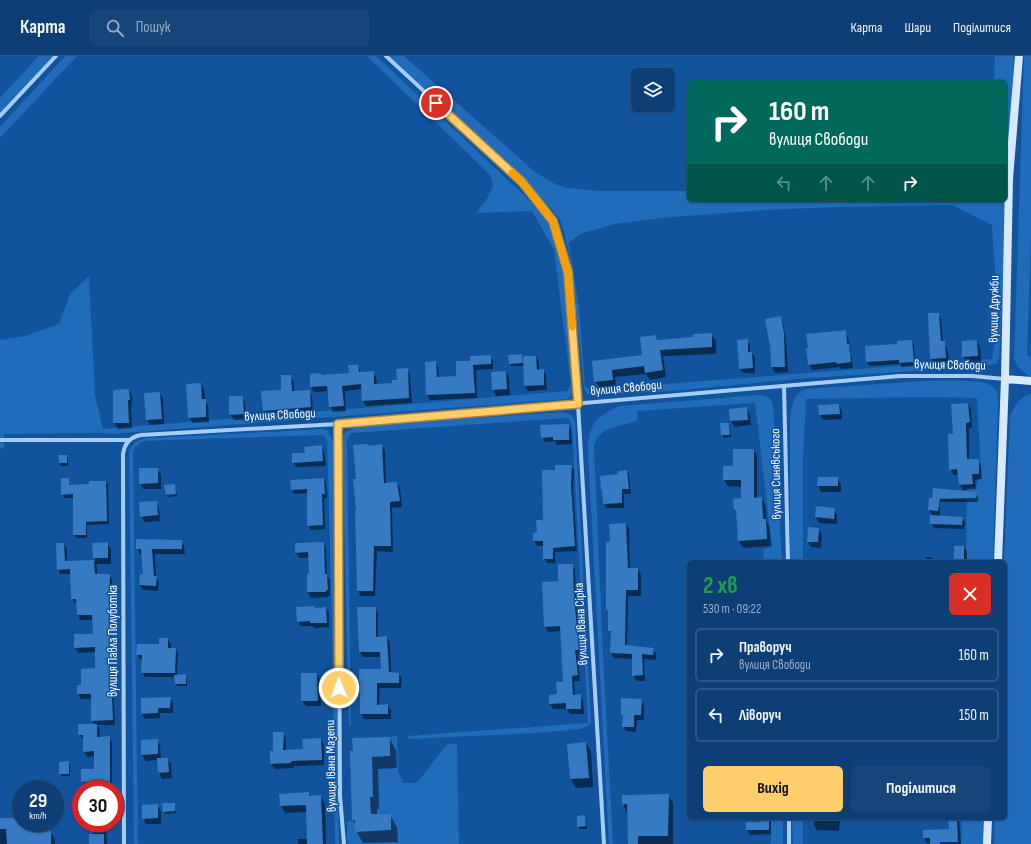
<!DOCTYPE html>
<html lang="uk">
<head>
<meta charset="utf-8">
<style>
	body { margin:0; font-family:"Sofia Sans Condensed",sans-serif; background:#16457a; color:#f1f3f6; height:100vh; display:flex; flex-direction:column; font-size:15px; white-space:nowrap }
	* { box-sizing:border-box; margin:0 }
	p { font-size:13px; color:#9aaec5 }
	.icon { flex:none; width:22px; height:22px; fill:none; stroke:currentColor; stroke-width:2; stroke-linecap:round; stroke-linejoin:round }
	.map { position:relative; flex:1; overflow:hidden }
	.side { position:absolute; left:687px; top:504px; width:320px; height:260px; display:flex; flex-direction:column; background:#0d3e75; border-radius:6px; box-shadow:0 1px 3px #0004,0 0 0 1px #2d5787 }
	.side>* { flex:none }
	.guide { position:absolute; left:687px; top:24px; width:320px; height:122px; border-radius:6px; box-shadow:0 1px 3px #0004,0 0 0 1px #2d5787; background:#00695c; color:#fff; overflow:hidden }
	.fabs { position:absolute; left:631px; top:12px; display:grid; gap:8px }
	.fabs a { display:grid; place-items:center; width:44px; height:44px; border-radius:6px; background:#0d3e75; box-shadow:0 1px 3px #0004,0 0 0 1px #2d5787; font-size:20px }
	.speed { position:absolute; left:12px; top:724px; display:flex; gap:8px; font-size:20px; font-weight:700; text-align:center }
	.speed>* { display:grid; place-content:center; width:52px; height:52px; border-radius:50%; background:#0d3e75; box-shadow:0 1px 3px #0004,0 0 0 1px #2d5787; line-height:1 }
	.speed small { font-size:10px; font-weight:400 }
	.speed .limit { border:6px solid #d22; background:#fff; color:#111 }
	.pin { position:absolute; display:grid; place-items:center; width:34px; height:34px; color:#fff; margin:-17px; border:2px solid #fff; border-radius:50%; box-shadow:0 1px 4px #0007 }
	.me { position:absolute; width:44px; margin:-22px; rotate:359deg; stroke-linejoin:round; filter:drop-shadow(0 0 3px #0008) }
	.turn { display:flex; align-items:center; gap:14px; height:84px; padding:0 16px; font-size:18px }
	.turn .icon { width:52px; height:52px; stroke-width:2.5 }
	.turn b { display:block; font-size:28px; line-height:34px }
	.lanes { display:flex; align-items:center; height:38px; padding:0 16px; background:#0003; justify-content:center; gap:20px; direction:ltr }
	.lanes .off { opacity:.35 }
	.round { display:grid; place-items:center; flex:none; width:42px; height:42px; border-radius:6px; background:#16457a }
	.head { display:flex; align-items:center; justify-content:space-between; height:68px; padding:0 16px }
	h1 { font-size:24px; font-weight:700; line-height:30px; color:#1e9e55 }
	.cta { display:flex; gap:8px; margin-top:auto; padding:8px 16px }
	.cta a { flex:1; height:46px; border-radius:6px; background:#ffce6a; color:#111; font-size:16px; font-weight:700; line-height:46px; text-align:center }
	.cta a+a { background:#16457a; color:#f1f3f6 }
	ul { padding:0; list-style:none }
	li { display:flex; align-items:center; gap:12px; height:54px; margin:0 8px 6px; padding:0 8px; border:2px solid #2d5787; border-radius:6px }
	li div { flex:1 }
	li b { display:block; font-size:15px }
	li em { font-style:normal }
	header { display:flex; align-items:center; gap:24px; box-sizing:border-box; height:56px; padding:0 20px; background:#0d3e75; border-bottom:1px solid #2d5787 }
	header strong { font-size:19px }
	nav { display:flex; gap:22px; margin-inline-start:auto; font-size:14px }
	.search { width:280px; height:36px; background:#16457a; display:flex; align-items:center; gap:10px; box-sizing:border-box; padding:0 14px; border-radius:6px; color:#9aaec5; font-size:15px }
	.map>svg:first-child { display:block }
	.green { fill:#206bba; fill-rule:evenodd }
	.shadow { fill:#0007 }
	.building { fill:#357ac2 }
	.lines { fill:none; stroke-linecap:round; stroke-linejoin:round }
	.street { stroke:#a6cdf4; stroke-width:4 }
	.secondary { stroke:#d6e9fd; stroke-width:8 }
	.route-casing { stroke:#a68645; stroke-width:10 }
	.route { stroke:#ffce6a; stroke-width:7 }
	.slow { stroke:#f59e0b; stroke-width:7 }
	.labels { text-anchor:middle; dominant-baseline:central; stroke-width:3; stroke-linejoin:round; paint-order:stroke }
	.street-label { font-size:13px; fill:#fff; stroke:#11539c }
</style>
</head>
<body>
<header>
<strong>Карта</strong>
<div class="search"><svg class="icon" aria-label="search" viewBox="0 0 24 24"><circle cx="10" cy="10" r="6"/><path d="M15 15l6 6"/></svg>Пошук</div>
<nav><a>Карта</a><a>Шари</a><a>Поділитися</a></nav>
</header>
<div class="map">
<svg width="1031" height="788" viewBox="0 0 1031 788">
	<rect width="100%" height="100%" fill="#11539c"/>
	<path class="green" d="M39 0H53L0 57V42Z
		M65 0H77L0 82V71Z
		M367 0H376L526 141 547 163 556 185 563 214 575 328 574 334 568 343 111 378 100 377 4 378V392L0 393V284L25 280 59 268 70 238 89 220 95 339 103 373 567 335 571 328 554 194 532 155 476 157 487 143 493 129 490 119Z
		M389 0H404L535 116 555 128 567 132 600 135H689V144H1005V26H994L995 0H1014L1001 272 999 302 997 307 990 309 973 311 797 323 672 335 612 338 591 339 587 338 584 332 571 207 562 168 558 161 524 123ZM952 149 992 169C994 212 1001 261 992 303L638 330 589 333 585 330 579 251 569 187 580 178 615 168 661 162 764 154 837 151Z
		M1024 0H1031V179L1027 299 1031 300V322L1019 312 1014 304Z
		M926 325C939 325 985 322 993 331 999 336 998 343 998 351L993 506H966L967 432 976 431 981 416 977 342 928 341 806 343 803 403V506H790V366C791 353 792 339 805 333Z
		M1031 338V788H994L995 762H1005L1004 506 1010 360C1014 351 1020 340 1031 338Z
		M757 339C765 339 771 341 773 349L782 506H764L763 493 772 491 755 347 637 355V365C621 370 598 371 594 390L603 599 613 788H609L588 395C588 368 596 360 620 350Z
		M564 356 571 359 575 364 591 666 589 669 581 673 534 677 409 683 407 680 588 667 572 371 570 364 566 362 351 377 349 380 347 385 351 670 349 669 342 381 345 376 363 369Z
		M324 373 328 375 333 385 339 788H335L332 573 328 418 327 384 323 379 144 385 135 391 133 398 138 788H134L129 395C132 387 138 384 146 382Z
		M397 680 398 715 403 727H416C428 715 436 700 448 688H457L459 788H349L347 784V766L355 764 356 776 391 774V758H371L369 701 390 700V681Z
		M771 762H783V788H771Z
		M792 762H803V788H793Z
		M962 762H984L983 788H961Z"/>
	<path class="shadow" d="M938 258 941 263 943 286 947 292 949 307 935 308 931 303Z
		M780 261 783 267 786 284 788 316 775 317 772 311 771 290Z
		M845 276 848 281 853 312 841 313 840 311 812 314 809 308Z
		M711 278 716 285V298L663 300 666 321 650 324 646 318 615 321 616 331 600 332 595 325 593 306 643 300 655 280 658 285 694 282Z
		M747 284 750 289V297H752L755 302V317H743L740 313Z
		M912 285 914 289 915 310 902 311 900 308 869 310 867 306 898 289Z
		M977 285 980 291 981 306H967L963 300Z
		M522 299 523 301H536L539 306V314H543L546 319 547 334 528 335 525 330V310H511L510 308Z
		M490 300 493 305V313L476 314 477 342 430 344 427 339 426 307 435 306 438 311 439 321H457L471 306Z
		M358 310 361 317 373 316 376 321 377 329 393 328 398 325 407 313 410 319 412 347 366 350 363 345 362 333 345 335 346 355 333 356 330 350 329 335 314 336 311 331 321 320 350 318Z
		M506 316 509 322 510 339 496 340 493 334Z
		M290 320 294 326V336L309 335 312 341 313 356 267 360 264 354 282 334Z
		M201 328 204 333 205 343 208 350 209 366 193 367 189 361Z
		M129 334 132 340V350H131L132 372 118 373 114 367V352Z
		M160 337 163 343 164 368 150 369 147 363Z
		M242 341 245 346 246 364H234L230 359Z
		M968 348 971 353 972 372H969V404H978L981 410 982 423 975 424 976 433 963 434 960 429 959 419H954L950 413 954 379Z
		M839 349 842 355V363L823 364 820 359Z
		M746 352 750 358 751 369 735 371 731 365Z
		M721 368H729L730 370 731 381 724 382 722 379Z
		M568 369 571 374 572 388 557 389 555 385 545 386 542 381Z
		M381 389 385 395 386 428 397 427 400 432 402 451 392 452 393 496 377 495 375 540H361L358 535 357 424 369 391Z
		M321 390 324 395 326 410 296 411 293 406Z
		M754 394 757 401V442H762L765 449 767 466 769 470 771 490 743 492 739 485 737 457 735 454 742 443V431L728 430 724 424Z
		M59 400H66L68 402V410H61L60 407Z
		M571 410 574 414 573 434 577 495 555 496V507H547L544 502V490H537L534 485 544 464 556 415Z
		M157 413 161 419V433H143L140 427Z
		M627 415 629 419 631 438H624V452H606L604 447 619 419Z
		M837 422 841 428V436H821L818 430Z
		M68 423 70 430 90 429 106 426 108 429 109 468 87 469V482H76L74 479V442H64L62 438Z
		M324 423 326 427 327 442H324L325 473 311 474 308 469V437L294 438 292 434Z
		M175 429 177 440 168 441 166 439Z
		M976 437 978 441V446H940V460L962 462 965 466 964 473 934 472 931 467 933 460 929 454 933 443Z
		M156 446 159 452 160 465 144 466 141 460Z
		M834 453 837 459V468L819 467 816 461Z
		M626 468 629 473 630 513H638L641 519V540H628L627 590 653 593 656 598V604L644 603 645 625H637L633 619V603L614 602 611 597 612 579 609 574V557L607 553 611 487Z
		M818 473 822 479 821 492 811 491 808 486Z
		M181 485 184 490 185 498H155L156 521 159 526 158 535 143 534 140 529 144 520 143 498H140L137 492Z
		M107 487 111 493V508H95L97 510V519H109L112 524 111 572 115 669H97L100 674V682L109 681 112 687V733H96L94 731H85L82 725 95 714V700L87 701 84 695V684L79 678 95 669 92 664V643H81L78 638 82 630 96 613V596L78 597 75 592 94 579 93 564H80L78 559 77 547H75L72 542V518H60L58 513 64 488 67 493V506L96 505 94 502 93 488Z
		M323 487 326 492 327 520 330 524V540H328V541L311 542 308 536V519H310V502H300L296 497Z
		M964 491 967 496V506H956Z
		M926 501 933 502 934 506H926Z
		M572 509 575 514 576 546 581 599H578L580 625H574L575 639H580L583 645 584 658H570L567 653H553L550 648 558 639 564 627 561 575 548 576 545 570 559 526Z
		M326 552 329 557V571L314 572 313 570H300L298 565Z
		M358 552H375L378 557V582L387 581 390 587 391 617H399L402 623 401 632H380L379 650 387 649 391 654V663H364L361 657V629L360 626 382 614 381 601H363L360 596Z
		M168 583 171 588V593H176L178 598 177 620 185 619 187 622V630H177L175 621H145L142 616 143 604 140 603 137 599 160 589Z
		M317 618 320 624 321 650H306L302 645Z
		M170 642 173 647V657H160V662L145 663 142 658Z
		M641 644 644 649V664H637L636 676 626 675 623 670 624 662 622 658Z
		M283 677 286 682V695L304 694 321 683 324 689V709L294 710V712L275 713 271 708V696H274Z
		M389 682 396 694 397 712 378 713 379 753H377V759H390L397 771 398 786 363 787 356 775V769L353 764 351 696Z
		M157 684 160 690 161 703H167L171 708 172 722 162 723 159 717 158 704 146 705 142 699Z
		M586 687 591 696 593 731 576 732 571 723 568 689Z
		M68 706 70 709V720H62L60 718Z
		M309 737 311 741 320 740 325 748 326 788H298V783H308L307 756 285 757 281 750Z
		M668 739 673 747V788H629L627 757 623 748Z
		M174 748 176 757 165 758 164 755Z
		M157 749 161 755V768H146L143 762Z
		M585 760 586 763 587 773H580L578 771Z
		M752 762H771V778L750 779 747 774 752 766Z
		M814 762H840L839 775 817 774 814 769Z
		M949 762H959L961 788 927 787 924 782 950 774Z
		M0 763H21V767H44L45 776H51L55 784V788H0Z
		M93 767H113V771H106L107 788H90L93 779Z"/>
	<path class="building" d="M928 257H939L941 285H945L946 302 930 303Z
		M781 260 784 277 785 311H771L770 290 765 263Z
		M846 274 847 288H849L851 306 837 308 836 306 808 309 806 292H808L806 278Z
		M712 277V291L660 294 663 314 645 317 644 310 612 314 613 324 594 326 592 305 642 299 640 281 656 279 657 284 693 281V278Z
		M748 283V296H752L753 312 739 313 737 284Z
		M912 284 914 306 899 307V304L866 306 865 290 897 288V285Z
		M977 284 978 300 962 301V285Z
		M522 298 523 307 509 308 508 299Z
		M491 299V308L473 309 475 337 426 339 425 306 436 305 437 321 456 320V305H470V300Z
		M523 300H536L537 314 544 313V329L524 330Z
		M348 309H358L359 316 374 315V328L392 327V324H397L396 313 408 312 409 342 362 345 361 328 342 330 344 350 329 351 327 330 310 331V318L321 317V319L349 317Z
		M506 315 507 333 492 334 491 316Z
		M281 319H291L292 335 310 334 311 351 263 355 261 335 281 334Z
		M201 327 202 343H206V361L188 362 186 328Z
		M129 333 130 344H128L129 367H113V334Z
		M160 336 162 363 146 364 144 337Z
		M229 340H243L244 358 229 359Z
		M968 347 970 366 966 367 967 403H979V418H972L973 428 959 429 957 413 949 414 948 378H953L951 348Z
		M839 348 840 358 819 359 818 349Z
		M747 351 748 364 730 365 729 353Z
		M720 367H729L730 379H721Z
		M569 368V384H553V381L541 382 540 369Z
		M368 388 369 390 382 388 384 427 397 426 400 445 390 446 391 490H374L373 535H357L355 454H356L353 423H356L353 389Z
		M322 389 323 405 292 407V397H305L304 391Z
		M733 393H754V442L762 441 763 463H766L767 483 738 485 736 454H734L733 443 741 442V424H723V410H733Z
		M58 399H67V407H59Z
		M555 409H572L571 428 575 490 553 492V503H543V485H533V477L537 476 536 464H543L542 414H555Z
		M139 412H158V427L139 428Z
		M627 414 629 433H622V447L603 448 602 434H601L600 420 618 418V415Z
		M818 421H838V430H817Z
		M61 422H69V429L89 428V425H106L107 465 86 466V479H73V438L61 439Z
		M324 422 325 438H322L323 469 307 470V433L291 434 290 424Z
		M175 428 176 438 166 439 164 429Z
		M933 432 977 436 976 442 937 443H940L938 455 928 454 929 442H932Z
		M157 445 158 459 140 461 139 446Z
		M816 450 835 452 834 463 815 461Z
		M930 459 963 461 962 469 930 468Z
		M626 467 628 512H638V534H626L625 589 654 592 653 599 642 598 643 619 632 620V598L610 597 611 575H608V554H606V486H610L609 468Z
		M808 471 819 472 818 486H807Z
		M136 483 182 484V493H152L154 520H157L156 530 139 529 140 518 143 519 141 493H136Z
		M108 486V502H93L92 487Z
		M324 486 325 518H327L328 534H326V536H307V518H309L308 496 295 497V487Z
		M56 487H64L65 505 94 504 95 518H110L109 567 113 664 91 665V638H77V629H81V613L95 612V591L74 592V578H93L92 559H77L76 543H71L70 513 57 514Z
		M954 490H964V506H954Z
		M558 508H573L574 540 579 594H575L578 619 572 620 573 639 581 638V653H566V647L549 648V639L557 638 556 626H563L560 570 544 571 542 526 558 525Z
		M315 550V552L326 551 327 567H310V565L297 566 296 551Z
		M357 551H376V581L387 580 389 616 399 617V627H377V649L388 648V658H360V626H359V613H381L380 596H359Z
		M159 582H168V592H176L175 617H141L142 599H136L137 588H159Z
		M301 617H317L318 645H301Z
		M186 618V628H175L174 619Z
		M171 641 170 652H158V657L141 658V642Z
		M621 642 642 643 641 659H634V671H622L623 659H621Z
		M78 668H97V681L110 680V730H93V725L81 726V713H94V695L83 696V679H78Z
		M273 676H284L283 694 303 693 302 683 321 682 322 704 291 705V707L270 708V695H273Z
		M390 681V700L372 701 373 741H370L371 758H391V774L355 776V764H352L350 695H353L352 682Z
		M158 683V698L141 699V684Z
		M586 686 589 722 570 723 567 688Z
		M157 702H168L169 716 158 717Z
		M69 705V718H59V706Z
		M309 736V740L321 739 323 788H307L306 749 280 750 279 738Z
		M669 738 668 780H638V788H628L627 748 622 749V739Z
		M162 747H175V755L163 756Z
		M158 748V762L142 763V749Z
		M585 759 586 770 577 771V760Z
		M0 762H21V767H41L42 775H51V788H7L6 773H0Z
		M948 762H957L958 786H940V788H930V782H923V774L949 773Z
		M769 765V774H746V766Z
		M89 778H104V788H89Z"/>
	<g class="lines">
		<path class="street" d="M386 0 522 126 553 165 568 216 578 348 604 788
			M0 60 56 0
			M784 330 788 506
			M338 368 340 740 344 788
			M0 384H129
			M789 762V788
			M124 788 123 399C124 387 130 381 141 379L338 368 900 320H972L1005 323"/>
		<path class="secondary" d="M1005 323 1031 325
			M998 506 1005 323 1009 123 1019 0
			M987 788 988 762"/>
	</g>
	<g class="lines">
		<g class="route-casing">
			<path id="route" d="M339 632 338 368 578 348 568 216 553 165 522 126 436 47"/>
		</g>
		<use href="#route" class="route"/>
		<path class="slow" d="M512 117 522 126 553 165 568 216 572 271"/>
	</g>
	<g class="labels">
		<g class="street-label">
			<text transform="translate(994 253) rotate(-89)">вулиця Дружби</text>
			<text transform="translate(950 309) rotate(1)">вулиця Свободи</text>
			<text transform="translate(626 332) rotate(-5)">вулиця Свободи</text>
			<text transform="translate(280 359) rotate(-3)">вулиця Свободи</text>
			<text transform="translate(776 418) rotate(-91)">вулиця Синявського</text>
			<text transform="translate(581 568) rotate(-93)">вулиця Івана Сірка</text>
			<text transform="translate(113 585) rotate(-90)">вулиця Павла Полуботка</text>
			<text transform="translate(331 710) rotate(-91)">вулиця Івана Мазепи</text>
		</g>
	</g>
</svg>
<div class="fabs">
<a><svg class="icon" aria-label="layers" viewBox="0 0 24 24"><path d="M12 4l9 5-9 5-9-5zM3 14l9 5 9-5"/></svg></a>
</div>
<div class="speed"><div>29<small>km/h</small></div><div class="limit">30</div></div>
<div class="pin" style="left:436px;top:47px;background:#d93025"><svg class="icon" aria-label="arrive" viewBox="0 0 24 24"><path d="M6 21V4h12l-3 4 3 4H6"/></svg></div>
<svg class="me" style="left:339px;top:632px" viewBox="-20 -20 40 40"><circle r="17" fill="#ffce6a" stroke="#fff" stroke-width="3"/><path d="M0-11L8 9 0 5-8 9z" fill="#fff"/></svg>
<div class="guide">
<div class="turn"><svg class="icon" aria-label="right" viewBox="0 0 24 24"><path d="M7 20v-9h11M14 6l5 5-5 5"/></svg><div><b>160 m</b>вулиця Свободи</div></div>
<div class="lanes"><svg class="icon off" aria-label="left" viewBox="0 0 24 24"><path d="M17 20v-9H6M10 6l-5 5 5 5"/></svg><svg class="icon off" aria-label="ahead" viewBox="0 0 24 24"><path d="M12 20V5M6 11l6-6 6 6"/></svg><svg class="icon off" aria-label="ahead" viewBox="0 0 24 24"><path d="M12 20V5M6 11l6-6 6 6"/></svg><svg class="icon" aria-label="right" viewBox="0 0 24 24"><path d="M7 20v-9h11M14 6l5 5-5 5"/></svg></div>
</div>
<section class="side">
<div class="head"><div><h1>2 хв</h1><p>530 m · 09:22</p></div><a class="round" style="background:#d93025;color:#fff"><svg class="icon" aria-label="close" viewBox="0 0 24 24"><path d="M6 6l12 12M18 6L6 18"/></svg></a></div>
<ul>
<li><svg class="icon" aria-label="right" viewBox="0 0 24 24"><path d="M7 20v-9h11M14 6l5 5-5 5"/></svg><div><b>Праворуч</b><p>вулиця Свободи</p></div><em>160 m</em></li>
<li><svg class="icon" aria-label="left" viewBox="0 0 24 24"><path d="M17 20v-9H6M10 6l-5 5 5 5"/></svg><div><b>Ліворуч</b></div><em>150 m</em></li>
</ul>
<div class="cta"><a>Вихід</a><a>Поділитися</a></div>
</section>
</div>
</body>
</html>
